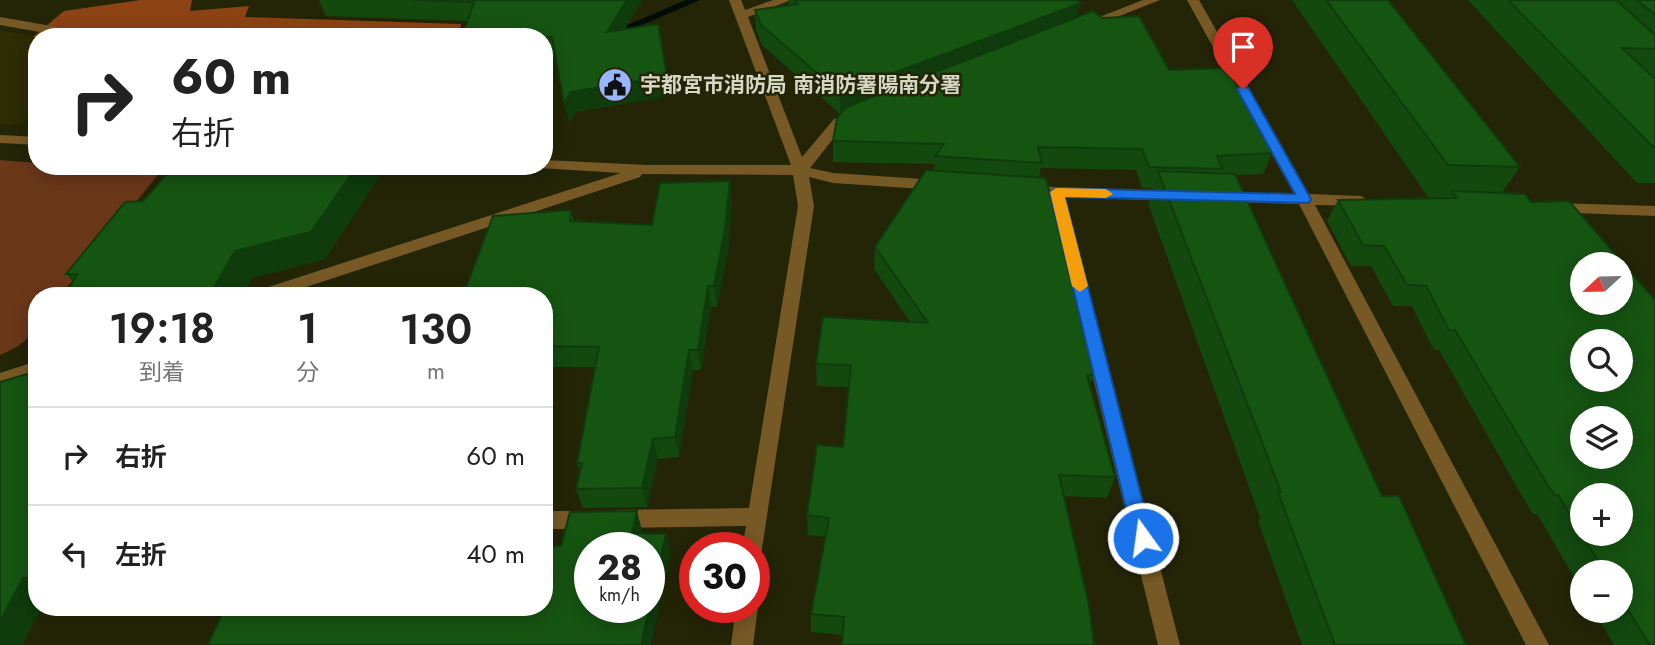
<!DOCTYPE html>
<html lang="ja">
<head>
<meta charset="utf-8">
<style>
	body { margin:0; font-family:Jost,"Noto Sans JP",sans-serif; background:#f2f2f2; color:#222; height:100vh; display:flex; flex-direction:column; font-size:26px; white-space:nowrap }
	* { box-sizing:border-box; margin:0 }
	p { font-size:23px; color:#767676 }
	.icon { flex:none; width:38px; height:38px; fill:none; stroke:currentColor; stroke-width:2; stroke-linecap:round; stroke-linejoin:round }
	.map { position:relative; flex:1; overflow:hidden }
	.panel { position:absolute; left:28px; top:287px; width:525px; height:329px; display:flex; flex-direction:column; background:#fff; border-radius:28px; box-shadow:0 4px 18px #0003 }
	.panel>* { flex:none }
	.guide { position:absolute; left:28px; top:28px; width:525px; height:147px; border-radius:28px; box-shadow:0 4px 18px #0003; background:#fff; color:#222; overflow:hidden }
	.needle { width:46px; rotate:248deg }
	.tools { position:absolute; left:1570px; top:252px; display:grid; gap:14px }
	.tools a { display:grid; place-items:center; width:63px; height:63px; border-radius:50%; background:#fff; box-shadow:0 4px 18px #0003; font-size:35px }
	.speed { position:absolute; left:574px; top:532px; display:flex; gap:14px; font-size:35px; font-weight:700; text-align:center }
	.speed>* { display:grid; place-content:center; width:91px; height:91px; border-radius:50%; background:#fff; box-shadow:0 4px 18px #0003; line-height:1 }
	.speed small { font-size:18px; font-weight:400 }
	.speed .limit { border:10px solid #d22; background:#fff; color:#111 }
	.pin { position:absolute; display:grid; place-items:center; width:60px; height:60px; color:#fff; margin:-72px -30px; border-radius:50% 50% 50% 0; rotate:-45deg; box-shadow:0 0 7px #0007 }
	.pin .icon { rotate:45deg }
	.me { position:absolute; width:77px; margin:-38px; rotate:346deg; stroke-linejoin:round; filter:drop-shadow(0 0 5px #0008) }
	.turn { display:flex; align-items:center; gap:24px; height:147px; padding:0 28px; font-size:32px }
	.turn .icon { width:91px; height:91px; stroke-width:2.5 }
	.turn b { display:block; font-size:49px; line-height:60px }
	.eta { display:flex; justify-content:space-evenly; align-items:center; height:119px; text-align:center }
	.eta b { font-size:42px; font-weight:600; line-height:49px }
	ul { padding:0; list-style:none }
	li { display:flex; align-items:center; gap:21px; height:98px; padding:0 28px; border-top:2px solid #e0e0e0 }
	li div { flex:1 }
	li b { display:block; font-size:26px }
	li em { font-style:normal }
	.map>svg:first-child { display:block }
	.built { fill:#2c2d05 }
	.green { fill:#6b3719 }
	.forest { fill:#8d4313 }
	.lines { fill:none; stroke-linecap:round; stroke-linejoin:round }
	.stream { fill:#010c08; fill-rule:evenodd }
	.minor { fill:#775925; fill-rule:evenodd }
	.wall { fill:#13480f }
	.shaded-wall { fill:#0f3b0d }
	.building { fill:#165412; stroke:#0f3b0d; stroke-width:2; fill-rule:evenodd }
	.route { fill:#1a73e8; stroke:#114b97; stroke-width:2 }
	.slow { fill:#f59e0b }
	.labels { text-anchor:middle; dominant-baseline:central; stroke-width:5; stroke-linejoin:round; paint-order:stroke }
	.far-poi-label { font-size:21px; font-weight:bold; fill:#d6d8c6; stroke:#242507; text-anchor:start }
</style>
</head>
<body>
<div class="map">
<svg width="1655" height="645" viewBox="0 0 1655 645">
	<rect width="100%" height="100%" fill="#242507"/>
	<path class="built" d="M0 30 37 37V107L20 125 0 124Z"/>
	<path class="green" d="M0 160 37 163V166L161 171 60 296H37C37 329 33 342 0 355Z"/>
	<path class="forest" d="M141 0H192L190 11 249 6 245 17 461 24 459 37H33L64 11Z"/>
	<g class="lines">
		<path class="stream" d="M686 0H700L614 37 604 35Z"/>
		<path class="minor" d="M729 0H741L745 10 773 0H791L748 17 802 157 834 119 854 113 861 117 844 125 810 168 833 173 938 180 946 185 938 190 833 183 809 177 814 206 761 555 754 557V548H742L746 526 618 528 611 526 608 519 611 512 618 510 749 508 798 206 793 175 642 174 640 177 279 296H251L253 292 621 173 539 168 537 166H544V160L647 165H791Z
			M1143 0H1160L1089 28H1081L1079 25Z
			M1187 0H1199L1309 194 1361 196 1369 201 1361 206 1315 205 1549 645H1526L1299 204 1222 202 1214 197 1222 192 1294 194Z
			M0 17 91 33 97 37H68L0 25Z
			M0 135 37 137V145L0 143Z
			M1026 186 1173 191 1181 196 1173 201 1065 197 1180 645H1158L1049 197 1021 194 1018 191Z
			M1554 203 1655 206V216L1549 212 1546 208Z
			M37 361V375L0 387V373Z
			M544 511H590L597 513 600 520 597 527 590 529H544Z
			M754 599 758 607 753 645H731L736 607H754Z"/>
	</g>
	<path class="wall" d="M319 0H642L625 29 667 76 670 96 576 112 569 123 556 57 544 58V37L468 21 326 16Z
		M788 0H1076L1078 17 1169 70 1272 153 1263 174 1235 175 1382 496 1466 645H1302L1258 521 1260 518 1148 203 1153 188H1142L1136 170 1041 168 1039 177 1094 375 1090 386 1115 477 1107 498 1064 496 843 635 811 632V614L825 537 808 535 807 515 843 447 849 387 817 386 816 364 910 322 874 269 875 247 934 170 935 164 833 162V141L840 114 762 45 756 30 755 10 789 5Z
		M1292 0H1388L1520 167 1502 193 1531 202 1653 298 1655 296V645H1614L1594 611H1620V572H1582V591L1537 514H1533L1518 489 1439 350H1434L1412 306H1393L1371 266H1351L1327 221 1338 200 1449 197H1428Z
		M1468 0H1655V77H1652L1655 79V183H1637Z
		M379 177 325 259 252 278 243 296H77L70 288 73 282 66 274 143 201Z
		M732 201 728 250 717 307 711 306 701 370H693L679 457 658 459 647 507 583 508 576 489 580 472 577 463 595 367H544V296L571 210 574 221 652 225Z
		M37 371V607H42L22 645H0Z"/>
	<path class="shaded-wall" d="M627 0H642L611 52 607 32Z
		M1081 3 1076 23 840 114V93Z
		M667 76 670 96 576 112 569 123 564 103 571 92Z
		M357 166H374L379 177 325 259 252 278 243 296H213L211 293 235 251Z
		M730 181 732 201 728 250 717 307 714 286Z
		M708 286 711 306 701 370 698 350Z
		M689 350 693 370 679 457 675 437Z
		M653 439 658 459 647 507 642 488Z
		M637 511 642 530 638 548 632 533Z
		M666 534 671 552 651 645H641Z
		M23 578 37 588V607H42L22 645H0V621Z"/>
	<path class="building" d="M414 0H627L607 32 658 24 667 76 571 92 564 103 552 37H462L474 2Z
		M795 0H1076L1081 3 840 93 761 25 755 10 798 4Z
		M1326 0H1388L1520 167 1448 165Z
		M1508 0H1616L1655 35V49L1622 48 1655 79V149Z
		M1637 0H1655V15Z
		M1093 11 1102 18 1139 16 1169 70 1228 68 1272 153 1217 156 1223 169 1149 167 1142 149 1038 147 1042 163 935 156 944 144 833 141 837 118 846 107Z
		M174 166H357L311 232 235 251 211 293 70 288 77 274H66L125 202 143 201Z
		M926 170 1046 178 1094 375H1087L1115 477 1059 475 1089 605 1094 645H842L844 617 811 614 829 518 807 515 817 445 843 447 851 365 816 364 823 317 928 323 875 247Z
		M1158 171 1235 174 1382 496H1399L1466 645H1335L1278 492H1281Z
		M730 181 725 229 714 286H708L698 350H689L675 437 653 439 642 488 576 489 582 463H577L599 347 544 346V296H463L493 216 571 210 570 221 652 225 660 183Z
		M1452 191 1525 194 1531 202 1569 201 1655 300V645H1650L1620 597V572H1605L1558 495H1554L1538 469 1455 330H1449L1426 286 1407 285 1384 246 1363 245 1338 200 1457 198ZM1582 264H1620V303H1582ZM1582 341H1620V380H1582ZM1582 418H1620V457H1582ZM1582 495H1620V534H1582Z
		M37 371V578H23L0 621V382Z
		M637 511 632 533 666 534 641 645H208L225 607H544V547L561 546 570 512ZM590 548H649V607H590Z"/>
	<path class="route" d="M1243 85 1249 89 1311 199 1309 203 1065 197 1152 538 1150 545 1143 547 1136 545 1133 538 1050 192 1056 188 1295 194 1237 89Z"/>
	<path class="slow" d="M1056 188 1106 189 1113 194 1106 198 1065 197 1088 286 1080 292 1072 286 1050 192Z"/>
	<defs>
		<g id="civic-disc" transform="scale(1.75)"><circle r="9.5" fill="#99b5fd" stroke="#242507"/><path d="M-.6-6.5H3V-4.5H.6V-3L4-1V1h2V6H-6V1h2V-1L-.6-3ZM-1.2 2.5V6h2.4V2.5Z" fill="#111"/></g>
	</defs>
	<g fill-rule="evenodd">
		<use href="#civic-disc" x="615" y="85"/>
	</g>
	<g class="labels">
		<g class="far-poi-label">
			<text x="640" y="85">宇都宮市消防局 南消防署陽南分署</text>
		</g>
	</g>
</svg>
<div class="tools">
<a><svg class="needle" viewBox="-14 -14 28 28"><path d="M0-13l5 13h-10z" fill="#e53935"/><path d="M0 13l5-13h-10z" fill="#767676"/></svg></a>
<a><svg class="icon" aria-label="search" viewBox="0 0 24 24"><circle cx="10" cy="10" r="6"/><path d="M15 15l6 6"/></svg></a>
<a><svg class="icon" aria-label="layers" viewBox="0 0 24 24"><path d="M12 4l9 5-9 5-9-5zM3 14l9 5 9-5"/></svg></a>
<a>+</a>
<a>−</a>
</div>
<div class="speed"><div>28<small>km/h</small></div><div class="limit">30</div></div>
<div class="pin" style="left:1243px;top:89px;background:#d93025"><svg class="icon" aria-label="arrive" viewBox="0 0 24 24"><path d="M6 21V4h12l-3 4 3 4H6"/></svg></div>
<svg class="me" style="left:1143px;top:538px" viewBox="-20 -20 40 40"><circle r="17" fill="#1a73e8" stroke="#fff" stroke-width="3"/><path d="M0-11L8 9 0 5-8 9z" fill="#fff"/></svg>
<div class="guide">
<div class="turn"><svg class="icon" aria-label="right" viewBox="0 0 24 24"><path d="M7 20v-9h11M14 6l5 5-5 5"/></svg><div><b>60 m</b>右折</div></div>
</div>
<section class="panel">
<div class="eta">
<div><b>19:18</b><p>到着</p></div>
<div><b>1</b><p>分</p></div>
<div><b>130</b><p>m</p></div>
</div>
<ul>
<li><svg class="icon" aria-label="right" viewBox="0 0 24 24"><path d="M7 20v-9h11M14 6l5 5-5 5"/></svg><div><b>右折</b></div><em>60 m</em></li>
<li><svg class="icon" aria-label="left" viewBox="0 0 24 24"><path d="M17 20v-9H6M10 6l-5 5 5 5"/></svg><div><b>左折</b></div><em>40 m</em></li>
</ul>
</section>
</div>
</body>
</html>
